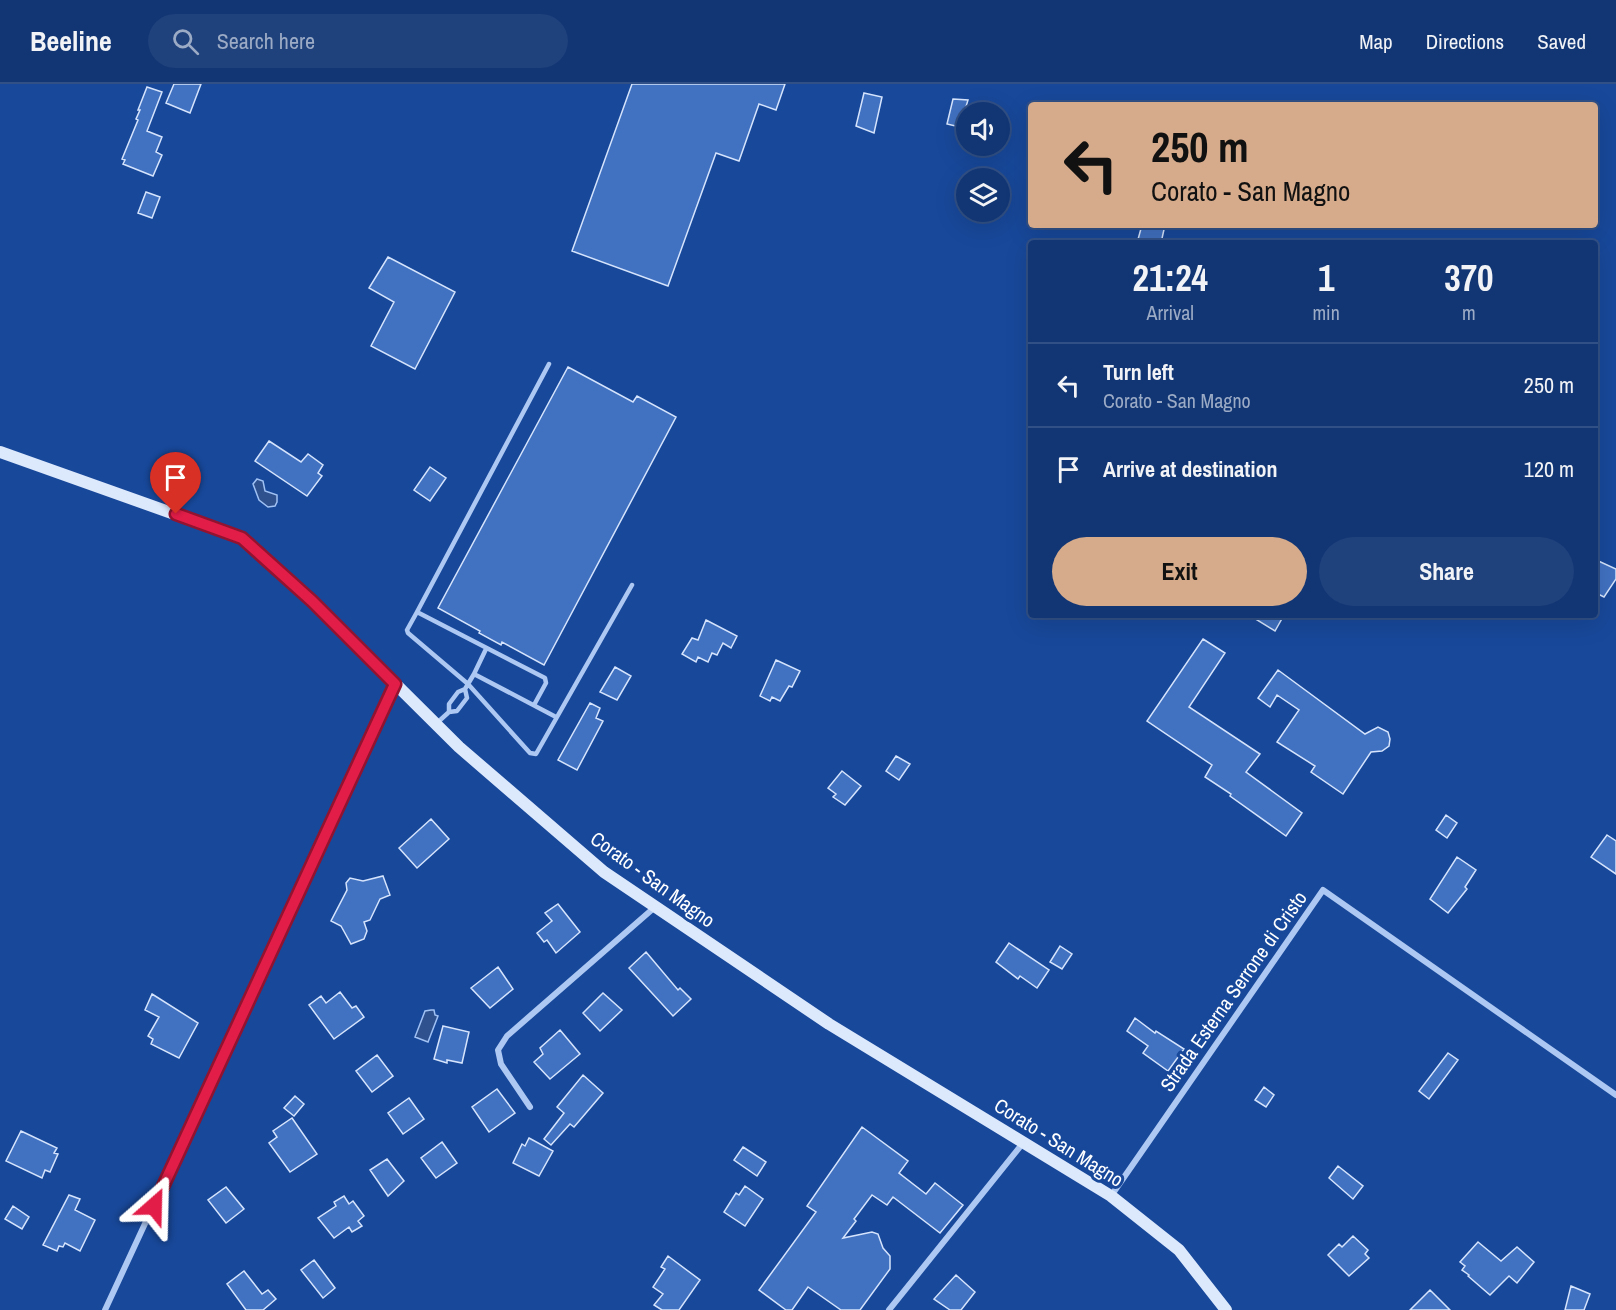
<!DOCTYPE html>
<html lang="en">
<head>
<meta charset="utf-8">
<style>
	body { margin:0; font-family:"Archivo Narrow",sans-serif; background:#1f417c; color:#f1f3f6; height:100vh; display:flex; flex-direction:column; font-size:22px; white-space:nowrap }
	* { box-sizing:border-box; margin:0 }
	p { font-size:20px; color:#9cabc5 }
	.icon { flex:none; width:33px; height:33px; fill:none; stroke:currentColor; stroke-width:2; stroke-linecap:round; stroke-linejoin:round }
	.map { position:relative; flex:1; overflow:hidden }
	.details { position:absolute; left:1028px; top:156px; width:570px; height:378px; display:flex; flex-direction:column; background:#123674; border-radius:6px; box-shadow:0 6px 24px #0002,0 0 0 2px #315086 }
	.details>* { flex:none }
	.banner { position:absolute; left:1028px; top:18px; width:570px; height:126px; border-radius:6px; box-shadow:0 6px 24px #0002,0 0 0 2px #315086; background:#d6ab8b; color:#111; overflow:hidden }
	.buttons { position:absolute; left:956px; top:18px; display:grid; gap:12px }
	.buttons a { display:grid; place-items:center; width:54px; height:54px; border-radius:50%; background:#123674; box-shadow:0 6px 24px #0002,0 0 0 2px #315086; font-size:30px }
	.pin { position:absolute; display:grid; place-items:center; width:51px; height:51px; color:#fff; margin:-62px -26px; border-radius:50% 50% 50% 0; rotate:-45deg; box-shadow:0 0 6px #0007 }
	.pin .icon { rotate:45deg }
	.me { position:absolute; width:66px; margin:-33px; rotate:25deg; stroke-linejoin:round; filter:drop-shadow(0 0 4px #0008) }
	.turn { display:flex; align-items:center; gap:21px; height:126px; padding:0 24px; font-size:27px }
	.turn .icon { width:78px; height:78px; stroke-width:2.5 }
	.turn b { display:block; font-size:42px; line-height:51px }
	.eta { display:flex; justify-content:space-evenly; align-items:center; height:102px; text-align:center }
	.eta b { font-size:36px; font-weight:700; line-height:42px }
	.primary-button { display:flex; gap:12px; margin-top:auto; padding:12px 24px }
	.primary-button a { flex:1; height:69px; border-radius:36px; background:#d6ab8b; color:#111; font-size:24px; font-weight:700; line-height:69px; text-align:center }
	.primary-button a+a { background:#1f417c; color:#f1f3f6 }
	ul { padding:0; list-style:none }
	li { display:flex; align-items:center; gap:18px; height:84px; padding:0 24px; border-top:2px solid #315086 }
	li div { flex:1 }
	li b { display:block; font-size:22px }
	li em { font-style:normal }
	header { display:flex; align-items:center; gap:36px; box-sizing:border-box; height:84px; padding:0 30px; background:#123674; border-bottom:2px solid #315086 }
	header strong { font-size:28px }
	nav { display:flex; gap:33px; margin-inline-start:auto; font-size:21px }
	.search { width:420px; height:54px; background:#1f417c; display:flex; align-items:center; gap:15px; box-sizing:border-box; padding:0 21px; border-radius:33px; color:#9cabc5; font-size:22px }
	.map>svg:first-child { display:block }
	.water { fill:#2f518e; stroke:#a0c1f4; stroke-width:1.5 }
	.building { fill:#4171c1; stroke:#d5e4fc; stroke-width:1.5 }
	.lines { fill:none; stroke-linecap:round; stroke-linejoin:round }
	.service { stroke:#adc8f2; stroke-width:4.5 }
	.minor { stroke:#adc8f2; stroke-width:6 }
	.secondary { stroke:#dce8fc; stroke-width:12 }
	.route-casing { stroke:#92132f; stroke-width:15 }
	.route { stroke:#e11d48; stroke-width:10 }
	.labels { text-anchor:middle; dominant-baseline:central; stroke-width:6; stroke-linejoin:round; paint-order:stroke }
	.street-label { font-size:20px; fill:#fff; stroke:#18489a }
</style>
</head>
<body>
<header>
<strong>Beeline</strong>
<div class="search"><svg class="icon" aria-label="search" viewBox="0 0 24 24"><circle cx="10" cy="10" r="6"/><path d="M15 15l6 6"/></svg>Search here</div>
<nav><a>Map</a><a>Directions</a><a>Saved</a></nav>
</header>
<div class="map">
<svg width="1616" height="1226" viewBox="0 0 1616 1226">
	<rect width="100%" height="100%" fill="#18489a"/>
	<path class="water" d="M257 395 263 397 265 407 277 411V418L275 422 268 423 259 416 253 400Z
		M431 926H434L435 931 438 932 428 958 415 953 425 927Z"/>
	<path class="building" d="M174 0H201L190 29 166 19Z
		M632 0H785L776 26 759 20 739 77 716 69 668 202 572 167Z
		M147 3 162 8 147 47 162 53 156 68 162 71 153 92 123 80 125 76 122 75 138 36 136 35 140 26H138Z
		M864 9 882 13 874 49 856 42Z
		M953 15 968 16 960 43 947 40Z
		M146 108 160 113 152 134 138 129Z
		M1142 141H1165L1161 159H1137Z
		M388 173 455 208 415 285 371 262 394 218 369 204Z
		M568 283 633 318 637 312 676 333 544 581 502 558 501 561 479 549 480 547 438 524Z
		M269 357 301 378 308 370 323 381 318 389 322 392 307 412 255 377Z
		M430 383 446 394 430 417 414 406Z
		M1594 475 1616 485V495L1604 513 1594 508Z
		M1249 531H1284L1275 547Z
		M706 536 737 552 731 564 723 559 717 571 712 569 708 578 698 573 696 578 682 570 692 554 698 556Z
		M1203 555 1225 569 1189 623 1260 670 1246 688 1302 729 1286 752 1230 712 1231 710 1205 693 1212 681 1147 637Z
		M776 576 800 587 792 603 789 602 780 617 772 613 770 617 760 612Z
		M615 583 631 592 617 616 600 608Z
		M1278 586 1365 650 1378 643 1388 648 1390 655 1389 662 1382 667 1371 668 1343 710 1311 688 1315 682 1277 658 1299 626 1277 611 1270 623 1258 614Z
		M590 619 600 624 596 634 603 637 577 686 558 676Z
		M896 672 910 680 899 696 886 687Z
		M842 687 861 702 845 721 833 713 836 710 828 704Z
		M1446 731 1457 739 1447 754 1436 746Z
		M431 735 449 755 417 784 399 764Z
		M1607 751 1616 757V790L1591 773Z
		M1457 773 1476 786 1465 803 1467 805 1448 829 1430 815Z
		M383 792 390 811 380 815 370 836 364 838 367 847 364 855 351 860 341 842 331 837 347 806 346 799 350 794 363 797Z
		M558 820 580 848 556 869 547 856 544 858 537 849 552 837 545 829Z
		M1009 859 1049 886 1037 904 1020 892 1018 895 996 878Z
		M1060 862 1072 870 1062 885 1050 878Z
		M646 868 678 906 680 904 691 915 673 932 629 884Z
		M498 883 513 905 490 924 471 904Z
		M340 908 352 924 356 922 364 933 334 955 309 921 321 912 326 919Z
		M603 909 622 926 600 947 583 929Z
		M152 910 198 939 179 974 151 960 153 955 148 952 159 933 145 926Z
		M1135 934 1155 949 1156 947 1184 965 1168 987 1143 969 1148 962 1127 947Z
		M443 942 469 948 462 979 447 976V979L434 975Z
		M560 946 580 970 550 995 534 978 543 970 540 964Z
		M1448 969 1458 976 1429 1015 1419 1007Z
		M377 971 393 992 372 1008 356 987Z
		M583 991 603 1009 574 1043 570 1040 551 1061 544 1055 564 1029 557 1023Z
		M1264 1003 1274 1011 1266 1023 1255 1016Z
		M497 1005 515 1029 489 1048 472 1023Z
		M295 1012 304 1020 294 1032 284 1024Z
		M409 1014 424 1035 403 1050 388 1029Z
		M292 1034 317 1070 290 1088 269 1059 277 1053 273 1047Z
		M862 1043 908 1077 899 1089 926 1110 935 1099 963 1121 940 1149 893 1113 887 1121 872 1111 854 1135 856 1137 843 1154 872 1148 878 1150 883 1164 890 1172V1185L860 1226H841L808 1203 792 1226H786L759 1206 816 1128 807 1122Z
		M21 1047 57 1064 54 1069 58 1070 50 1088 45 1086 42 1094 6 1077Z
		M529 1054 553 1067 539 1092 513 1079 522 1060 525 1062Z
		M442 1058 457 1079 436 1094 421 1074Z
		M743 1063 766 1078 757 1092 734 1076Z
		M387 1075 404 1097 388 1112 370 1086Z
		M1338 1082 1363 1102 1353 1115 1329 1094Z
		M745 1102 763 1115 745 1142 724 1128 736 1109 739 1111Z
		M226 1103 244 1125 226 1139 208 1116Z
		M69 1111 80 1115 75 1126 95 1136 80 1167 65 1159 63 1163 59 1162 57 1167 43 1161Z
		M344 1112 349 1120 353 1117 364 1132 358 1137 362 1142 352 1148 349 1143 334 1154 318 1134 336 1122 334 1118Z
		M13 1122 29 1133 22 1145 5 1135Z
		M1353 1152 1368 1166 1365 1170 1369 1174 1349 1192 1328 1171 1339 1160 1342 1163Z
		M1478 1158 1501 1177 1517 1163 1534 1178 1517 1199 1509 1192 1490 1211 1468 1192 1469 1191 1462 1186 1465 1182 1460 1178Z
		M668 1172 700 1196 679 1226H662L654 1221 663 1210 653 1203 665 1185 661 1183Z
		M314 1176 335 1204 323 1214 301 1186Z
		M244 1187 262 1210 268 1206 276 1215 263 1226H246L227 1200Z
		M956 1191 975 1208 961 1226H950L934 1215Z
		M1571 1202 1590 1210 1584 1226H1565Z
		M1430 1206 1450 1226H1410Z"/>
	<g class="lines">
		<path class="service" d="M417 528 549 280
			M474 590 486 565
			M449 628V620L458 608 465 605
			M556 633 474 590 468 600 530 669 536 670 632 501
			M438 638 449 628 457 627 467 614 465 605 468 600 408 549 407 546 417 528 545 594 546 599 534 621"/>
		<path class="minor" d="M530 1023 501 980 498 966 507 952 655 823
			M1111 1112 1323 806 1616 1011
			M105 1226 395 600
			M889 1226 1023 1059"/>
		<path class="secondary" d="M0 368 242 454 312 517 459 663 604 788 829 940 1111 1112 1179 1166 1226 1226"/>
	</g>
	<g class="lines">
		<g class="route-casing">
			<path id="route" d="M154 1122 395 600 312 517 242 454 176 430"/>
		</g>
		<use href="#route" class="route"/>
	</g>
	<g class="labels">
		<g class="street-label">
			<text transform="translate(653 795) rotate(36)">Corato - San Magno</text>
			<text transform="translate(1233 907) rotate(-55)">Strada Esterna Serrone di Cristo</text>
			<text transform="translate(1059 1058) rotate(32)">Corato - San Magno</text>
		</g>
	</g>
</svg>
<div class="buttons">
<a><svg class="icon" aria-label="sound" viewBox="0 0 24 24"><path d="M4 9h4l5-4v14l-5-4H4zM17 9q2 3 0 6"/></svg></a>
<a><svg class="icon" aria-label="layers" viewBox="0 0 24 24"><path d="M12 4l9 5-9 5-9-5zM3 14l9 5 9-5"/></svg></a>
</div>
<div class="pin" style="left:176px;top:430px;background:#d93025"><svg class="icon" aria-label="arrive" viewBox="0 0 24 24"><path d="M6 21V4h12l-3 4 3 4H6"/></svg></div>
<svg class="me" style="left:154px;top:1122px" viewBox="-20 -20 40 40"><path d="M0-17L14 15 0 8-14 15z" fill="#e11d48" stroke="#fff" stroke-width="4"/></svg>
<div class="banner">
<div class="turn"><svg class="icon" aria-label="left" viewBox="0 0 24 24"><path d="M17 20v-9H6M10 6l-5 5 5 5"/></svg><div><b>250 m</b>Corato - San Magno</div></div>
</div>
<section class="details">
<div class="eta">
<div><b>21:24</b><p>Arrival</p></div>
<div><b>1</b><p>min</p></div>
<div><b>370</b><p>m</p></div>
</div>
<ul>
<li><svg class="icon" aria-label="left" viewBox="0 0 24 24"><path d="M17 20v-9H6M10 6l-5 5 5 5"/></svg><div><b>Turn left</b><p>Corato - San Magno</p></div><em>250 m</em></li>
<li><svg class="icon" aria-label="arrive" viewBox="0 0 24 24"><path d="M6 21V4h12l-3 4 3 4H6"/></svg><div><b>Arrive at destination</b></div><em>120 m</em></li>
</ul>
<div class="primary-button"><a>Exit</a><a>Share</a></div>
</section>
</div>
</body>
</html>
